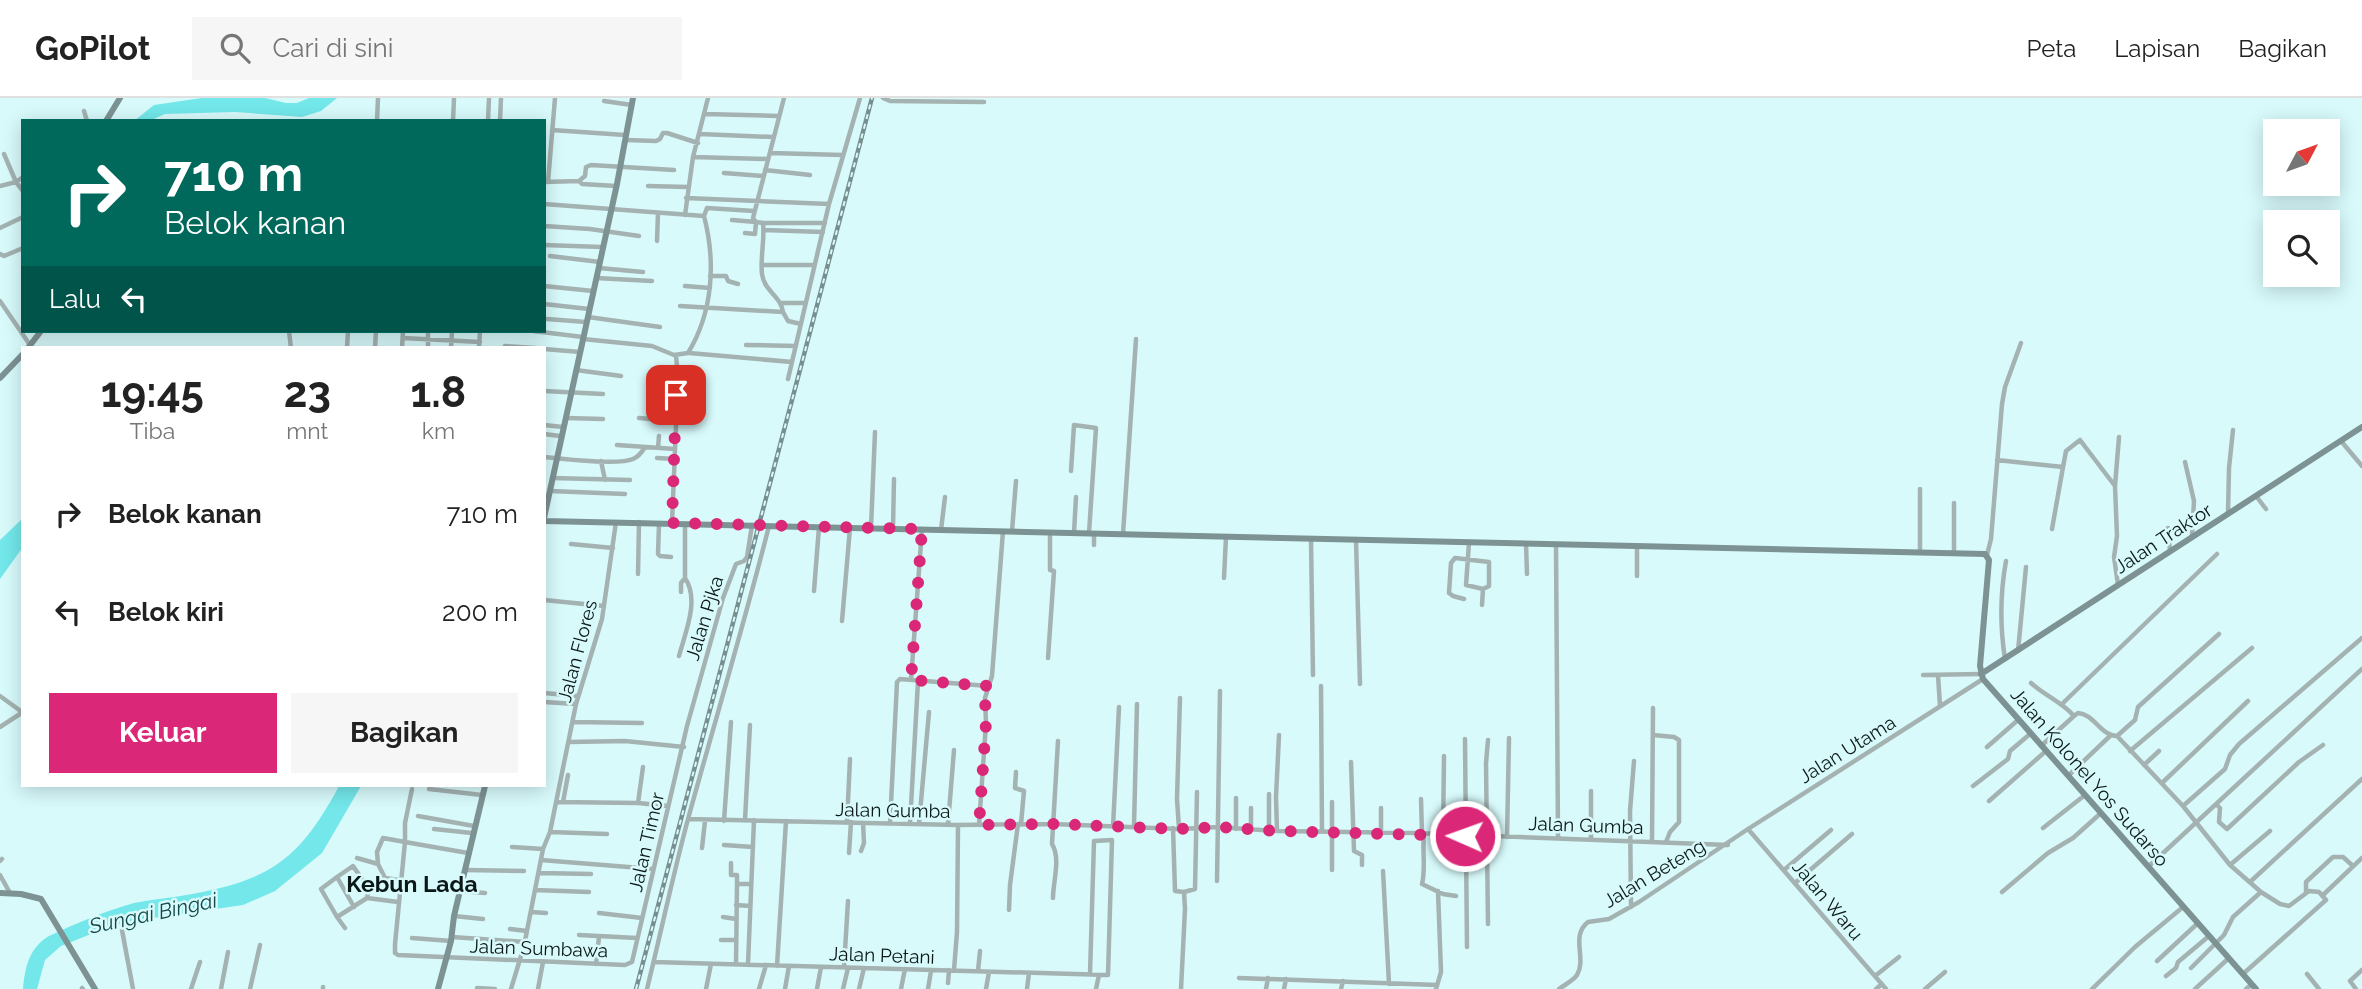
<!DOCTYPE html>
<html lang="id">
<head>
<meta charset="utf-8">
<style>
	body { margin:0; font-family:Raleway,sans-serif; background:#f6f6f6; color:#222; height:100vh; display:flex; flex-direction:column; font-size:26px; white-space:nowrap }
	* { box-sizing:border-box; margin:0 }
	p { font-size:23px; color:#767676 }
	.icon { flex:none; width:38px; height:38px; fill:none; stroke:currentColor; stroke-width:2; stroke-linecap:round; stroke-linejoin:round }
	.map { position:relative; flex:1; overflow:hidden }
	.panel { position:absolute; left:21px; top:248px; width:525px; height:441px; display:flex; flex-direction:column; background:#fff; border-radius:0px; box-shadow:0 4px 18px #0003 }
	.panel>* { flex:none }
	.top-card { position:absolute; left:21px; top:21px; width:525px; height:214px; border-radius:0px; box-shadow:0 4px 18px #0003; background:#00695c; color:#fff; overflow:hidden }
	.needle { width:46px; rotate:49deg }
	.fabs { position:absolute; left:2263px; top:21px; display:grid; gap:14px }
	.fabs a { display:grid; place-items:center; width:77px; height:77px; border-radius:0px; background:#fff; box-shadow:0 4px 18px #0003; font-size:35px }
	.pin { position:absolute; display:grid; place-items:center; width:60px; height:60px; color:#fff; margin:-30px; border-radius:14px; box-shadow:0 4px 10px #0006 }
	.me { position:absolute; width:77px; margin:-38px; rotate:272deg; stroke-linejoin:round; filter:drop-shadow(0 0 5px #0008) }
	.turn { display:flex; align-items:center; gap:24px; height:147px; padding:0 28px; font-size:32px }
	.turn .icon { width:91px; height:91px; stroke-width:2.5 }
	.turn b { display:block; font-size:49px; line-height:60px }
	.then { display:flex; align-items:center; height:66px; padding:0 28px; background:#0003; gap:14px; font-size:26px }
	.eta { display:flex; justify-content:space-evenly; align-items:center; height:119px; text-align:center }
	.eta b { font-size:42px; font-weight:700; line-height:49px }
	.primary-button { display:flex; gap:14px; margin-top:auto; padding:14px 28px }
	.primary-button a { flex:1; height:80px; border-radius:0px; background:#db2777; color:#fff; font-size:28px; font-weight:700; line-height:80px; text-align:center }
	.primary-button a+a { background:#f6f6f6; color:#222 }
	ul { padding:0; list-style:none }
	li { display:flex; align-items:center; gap:21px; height:98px; padding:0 28px }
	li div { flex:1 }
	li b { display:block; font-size:26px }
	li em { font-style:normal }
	header { display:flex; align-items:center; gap:42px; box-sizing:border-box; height:98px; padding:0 35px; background:#fff; border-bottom:2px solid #e0e0e0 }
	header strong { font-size:33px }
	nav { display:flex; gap:38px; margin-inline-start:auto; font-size:24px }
	.search { width:490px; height:63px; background:#f6f6f6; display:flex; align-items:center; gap:18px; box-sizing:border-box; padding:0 24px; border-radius:0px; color:#767676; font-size:26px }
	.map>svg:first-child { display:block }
	.water { fill:#73e7ea }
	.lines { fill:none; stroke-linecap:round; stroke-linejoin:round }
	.street { stroke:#a4b2b2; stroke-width:4.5 }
	.secondary { stroke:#7d9293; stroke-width:6 }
	.rail-casing { stroke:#788f90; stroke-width:4.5 }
	.rail { stroke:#d8fafb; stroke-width:2; stroke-dasharray:5; stroke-linecap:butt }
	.route { stroke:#db2777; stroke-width:12; stroke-dasharray:0 21.6 }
	.labels { text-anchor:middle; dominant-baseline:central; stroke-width:5; stroke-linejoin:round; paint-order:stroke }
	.street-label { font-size:19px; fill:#0c1818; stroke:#d8fafb }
	.water-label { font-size:21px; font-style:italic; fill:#13484a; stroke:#d8fafb }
	.quarter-label { font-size:23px; font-weight:bold; fill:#0c1818; stroke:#d8fafb }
</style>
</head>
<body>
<header>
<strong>GoPilot</strong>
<div class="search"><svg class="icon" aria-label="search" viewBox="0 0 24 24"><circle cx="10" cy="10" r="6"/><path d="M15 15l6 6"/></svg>Cari di sini</div>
<nav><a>Peta</a><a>Lapisan</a><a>Bagikan</a></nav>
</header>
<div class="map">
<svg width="2362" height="891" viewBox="0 0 2362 891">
	<rect width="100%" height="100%" fill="#d8fafb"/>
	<path class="water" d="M202 0H265L286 5H297L309 0H337L321 13 302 19 235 14 165 16 149 23H134L154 7Z
		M23 420V449L0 481V442Z
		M339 688H361L322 755 275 793 243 807 132 823 106 830 61 848 45 862 37 891H23C25 869 29 850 49 838 77 825 105 813 134 805 153 801 173 800 192 796 272 782 301 759 339 688Z"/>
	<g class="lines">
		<path class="street" d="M883 0 890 3 984 4
			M604 3 632 7
			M84 13 87 23
			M705 16 778 18
			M377 23 378 0
			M453 23 454 0
			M488 23 489 0
			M500 23 501 0
			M552 32 625 37
			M700 36 773 39
			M626 42 656 43 660 41 663 35H667L698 45
			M770 55 843 57
			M4 56 16 84 23 93
			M693 59 767 61
			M765 72 810 77
			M724 75 763 78
			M579 83 585 78 586 69 591 67 674 72
			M544 84 579 83 582 86 616 88
			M548 84 555 0
			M0 88 16 84 23 79
			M648 88 688 89
			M686 100 829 106
			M544 106 704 118
			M685 117 693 59 708 0
			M704 118 707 110 754 113
			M732 122 756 124 755 136 745 135
			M763 125H825
			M544 128 590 131 639 138
			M0 130 23 119
			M764 132 823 134
			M657 143 658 115
			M544 147 602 149
			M0 156 4 158 23 150
			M550 158 600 164
			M762 167H814
			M599 170 643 174
			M710 178H726L728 183 738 186
			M596 180 652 183
			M544 188 593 193
			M685 188 710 190
			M0 203 30 247
			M782 205H804
			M544 206 589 211
			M680 208 783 214C781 198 764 193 762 176 760 160 765 142 763 125L756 124 753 120 784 0
			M783 214 788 223 801 226
			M588 219 660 229
			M547 221 586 224
			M289 233 291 250
			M533 233 583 239
			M403 240 480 244
			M583 241 652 248 674 257 688 255C713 214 716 164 704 118
			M746 247 796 248
			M505 248 535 250
			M347 250 348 233
			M375 250 376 233
			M402 250 403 233
			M428 250V233
			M451 250 452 233
			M479 250 480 233
			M544 251 580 254
			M689 255 792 264
			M576 272 621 278
			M665 279 678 280
			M788 281 829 106 860 0
			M544 293 603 296
			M566 320 603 321
			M639 320 675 323
			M544 327 563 329
			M544 336 560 338
			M2341 343 2362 368
			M617 347 675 351
			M658 350 659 338
			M544 359C562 361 619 367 633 361 638 359 642 354 645 349
			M657 360 675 361
			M1997 362 2063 369 2066 353 2080 342 2115 388
			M601 363 605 382
			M2185 364 2194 403 2192 438
			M1071 373 1074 327 1096 330 1089 435
			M552 380 630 382
			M550 393 625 396
			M2256 398 2266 411
			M1954 405V455
			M2228 415 2229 370 2233 332
			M672 425 678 280 676 257
			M659 426 658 456 660 458 671 459
			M871 430 875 334
			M893 430 894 381
			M2168 430 2170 453
			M2052 431 2063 369
			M941 432 945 399
			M1012 433 1016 383
			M1074 435 1076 399
			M1123 436 1136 241
			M1311 441 1313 577
			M1356 442 1360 586
			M1469 445 1466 487 1483 491 1482 507
			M571 446 613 450
			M1526 446 1527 476
			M1556 446 1558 740
			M1094 447V436
			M1920 454V391
			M1987 457 1991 441 2002 306 2005 289 2021 245
			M638 476 639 424
			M1637 478V448
			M1224 480 1226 439
			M2118 487 2114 459 2117 438 2115 388 2119 339
			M814 493 819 429
			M681 494V485L685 480
			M1464 501 1453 498 1449 495 1451 465 1455 460 1489 464V488L1483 491
			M544 502 604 508
			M842 523 850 430
			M2018 553 2026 469
			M679 558C685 535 700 502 685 480V426
			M1048 560 1054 473 1050 472V434
			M2005 561C2000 529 2000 496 2006 463
			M1923 577 1981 576
			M1938 577 1940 608
			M911 582 922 431
			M2031 585C2045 598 2062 604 2074 618
			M1321 588 1322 733
			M544 595 578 598
			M0 598 22 614
			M544 604 576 606
			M2063 605 2217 456
			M573 624 642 625
			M0 629 23 614
			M1653 637 1674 639 1679 642V724L1670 734 1666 744
			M2117 638 2135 622 2138 609 2219 536
			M1465 641 1467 849
			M1488 642 1486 665 1488 826
			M569 644 625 643 684 649
			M2041 648 2074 618 2078 615C2094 616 2101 638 2117 638L2183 708 2230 767 2261 794 2233 819 2224 837 2191 870
			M1987 649 2018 622
			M2130 653 2252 550
			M1351 664 1354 753 1362 757V767
			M2144 667 2159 653
			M1016 674 1015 690 1024 693 1021 726
			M2068 678 2110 638
			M2162 685 2248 603
			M1973 688 2008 661 2010 653 2030 636
			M429 691 482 697
			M1591 693V741
			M1269 696V733
			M1421 701 1422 736
			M1989 703 2046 653
			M556 704 638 705 668 708
			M563 704 568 677
			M638 705 643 669
			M2216 706 2220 710 2219 724 2227 731 2299 664 2323 647
			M2183 708 2225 671 2230 657 2239 646 2362 540
			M418 718 474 728
			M688 721 958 727 1053 726 1179 731 1219 729 1277 733 1417 735 1728 747
			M745 722 750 627
			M724 723 731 624
			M847 724 850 661
			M890 726 897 584 900 581 988 588
			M910 726 918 583
			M919 726 929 614
			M948 726 954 652
			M979 727 986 625 985 600 992 578 1003 433
			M1134 728 1137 606
			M1113 729 1119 609
			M1173 730 1175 793 1184 794
			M2043 730 2085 697
			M434 731 472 735
			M1179 731 1177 701 1180 600
			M1236 731V700
			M1748 731 1886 891
			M1251 732V710
			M1277 733 1276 699 1279 637
			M550 734 607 736
			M1381 735V710
			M1424 736C1422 752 1426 771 1422 786L1443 796 1456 798
			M1443 737 1444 658
			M1507 739 1509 640
			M1652 743 1653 610
			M724 747 753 749
			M512 749 543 751
			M702 750 705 723
			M861 753 864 745 863 725
			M468 755 405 744 395 846V855L398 857 625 867 632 864 687 628 723 500 736 466 744 463 747 459 752 427
			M849 755 851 724
			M357 760 378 766 377 754 383 740 405 744V725L412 691
			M541 762 653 771
			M0 763 2 761
			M731 765V777H737V786
			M378 766 385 780 399 782
			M2230 767 2270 733
			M2148 769 2362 571
			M465 772 524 773
			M1332 772V704
			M1784 772 1831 732
			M1383 773 1389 886
			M539 775 591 776
			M0 777 10 795
			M337 779 353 768 369 791 367 800
			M1217 783 1220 593
			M2250 784 2362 681
			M1795 785 1852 736
			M535 792 589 794
			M460 793 485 795
			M2002 794 2048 755 2073 740 2101 715
			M2306 795V784L2333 759H2343L2353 768
			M2323 797 2362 760
			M1053 800C1053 783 1061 761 1052 746L1058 643
			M736 807 750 808
			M1631 809 1630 713 1634 663
			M1009 812 1010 787 1018 726
			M531 814 546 815
			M599 815 642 820
			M454 818 483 821
			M337 819 321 791 337 779 354 809
			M723 819 736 821
			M345 830 337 819 367 800 398 804
			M510 831 527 833
			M122 832 133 891
			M579 837 637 840
			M452 839 525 844
			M412 840 451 843
			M721 842H736
			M2157 863 2198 825
			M654 864 1108 877 1112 742 1094 743 1090 876
			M596 866 599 839
			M736 866 737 786H751
			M748 866 754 722
			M777 868 786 723
			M844 869 848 803
			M954 872 957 834 958 727
			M978 873 980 853
			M2243 876 2326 802 2319 794 2309 793 2289 808 2280 806 2261 794
			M2307 876 2319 891
			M1875 878 1899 859
			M2166 878 2176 870 2178 864 2209 838
			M1239 880 1437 887
			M948 885 949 872
			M82 890 83 891
			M477 890 495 891
			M191 891 200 864
			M221 891 228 854
			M250 891 260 847
			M323 891V889
			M511 891 524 848 543 751 550 734 576 606 602 521 616 424
			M538 891 543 864
			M647 891C661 834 673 777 688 721 715 623 744 526 769 428
			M706 891 711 866
			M759 891 766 867
			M785 891 789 868
			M817 891 821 869
			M843 891 848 870
			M859 891 864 870
			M901 891 905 871
			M928 891 931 873
			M986 891 989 874
			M1027 891 1029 875
			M1096 891 1099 877
			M1181 891 1185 811 1184 794 1195 791 1197 694
			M1266 891 1268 880
			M1284 891 1286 881
			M1341 891 1343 883
			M1436 891 1441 874 1438 793
			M1559 891C1564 887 1573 883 1577 877 1587 860 1570 838 1588 824L1609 821 1639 804 1748 731 1983 581
			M1876 891 1882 886
			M1925 891 1945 874
			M2092 891 2135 849 2183 809
			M2195 891 2229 860
			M2246 891 2252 886
			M2356 891 2350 883 2362 872"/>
		<path class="secondary" d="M106 23 120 0
			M28 250 41 233
			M0 280 23 256
			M544 420 617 86 633 0
			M544 423 1985 456 1989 462 1980 568 1983 581 2256 891
			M1981 576 2362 329
			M0 795 21 796 41 801 95 891
			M438 891 451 843 454 818 485 688"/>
		<g class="rail-casing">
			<path id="rail" d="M636 891 872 0"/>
		</g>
		<use href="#rail" class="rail"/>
	</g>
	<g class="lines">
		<path class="route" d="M676 297 672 425 922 431 911 582 988 588 985 600 986 625 979 727 1053 726 1179 731 1219 729 1277 733 1465 738"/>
	</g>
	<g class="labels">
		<g class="street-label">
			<text transform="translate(2163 440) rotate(-33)">Jalan Traktor</text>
			<text transform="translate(704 520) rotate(-73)">Jalan Pjka</text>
			<text transform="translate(577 553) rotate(-75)">Jalan Flores</text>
			<text transform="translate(1847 651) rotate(-32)">Jalan Utama</text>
			<text transform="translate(2090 679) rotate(49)">Jalan Kolonel Yos Sudarso</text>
			<text transform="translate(893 712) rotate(1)">Jalan Gumba</text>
			<text transform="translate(1586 727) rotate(2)">Jalan Gumba</text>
			<text transform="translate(646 744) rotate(-77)">Jalan Timor</text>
			<text transform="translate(1654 775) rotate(-31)">Jalan Beteng</text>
			<text transform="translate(1828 802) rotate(50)">Jalan Waru</text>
			<text transform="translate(539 850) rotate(2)">Jalan Sumbawa</text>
			<text transform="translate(882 857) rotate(2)">Jalan Petani</text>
		</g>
		<g class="water-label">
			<text transform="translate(153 815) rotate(-12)">Sungai Bingai</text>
		</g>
		<g class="quarter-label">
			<text x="412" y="785">Kebun Lada</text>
		</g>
	</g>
</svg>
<div class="fabs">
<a><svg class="needle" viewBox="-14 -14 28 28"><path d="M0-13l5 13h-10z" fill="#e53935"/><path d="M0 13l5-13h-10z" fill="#767676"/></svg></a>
<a><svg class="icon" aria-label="search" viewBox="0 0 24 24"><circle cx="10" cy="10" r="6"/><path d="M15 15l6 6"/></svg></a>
</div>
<div class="pin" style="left:676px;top:297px;background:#d93025"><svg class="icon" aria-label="arrive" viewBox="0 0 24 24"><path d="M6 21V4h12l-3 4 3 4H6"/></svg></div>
<svg class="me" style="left:1465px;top:738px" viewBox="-20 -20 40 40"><circle r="17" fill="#db2777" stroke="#fff" stroke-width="3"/><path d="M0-11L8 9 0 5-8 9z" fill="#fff"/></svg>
<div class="top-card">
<div class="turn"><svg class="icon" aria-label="right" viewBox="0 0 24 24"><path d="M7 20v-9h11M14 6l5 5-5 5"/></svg><div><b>710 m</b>Belok kanan</div></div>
<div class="then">Lalu<svg class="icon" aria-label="left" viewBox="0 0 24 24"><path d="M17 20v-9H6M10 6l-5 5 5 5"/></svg></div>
</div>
<section class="panel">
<div class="eta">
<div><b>19:45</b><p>Tiba</p></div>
<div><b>23</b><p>mnt</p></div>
<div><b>1.8</b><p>km</p></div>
</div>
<ul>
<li><svg class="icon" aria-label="right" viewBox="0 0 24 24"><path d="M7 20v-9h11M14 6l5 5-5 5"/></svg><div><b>Belok kanan</b></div><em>710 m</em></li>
<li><svg class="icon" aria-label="left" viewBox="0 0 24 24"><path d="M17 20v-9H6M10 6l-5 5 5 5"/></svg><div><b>Belok kiri</b></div><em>200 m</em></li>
</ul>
<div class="primary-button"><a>Keluar</a><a>Bagikan</a></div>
</section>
</div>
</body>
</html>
